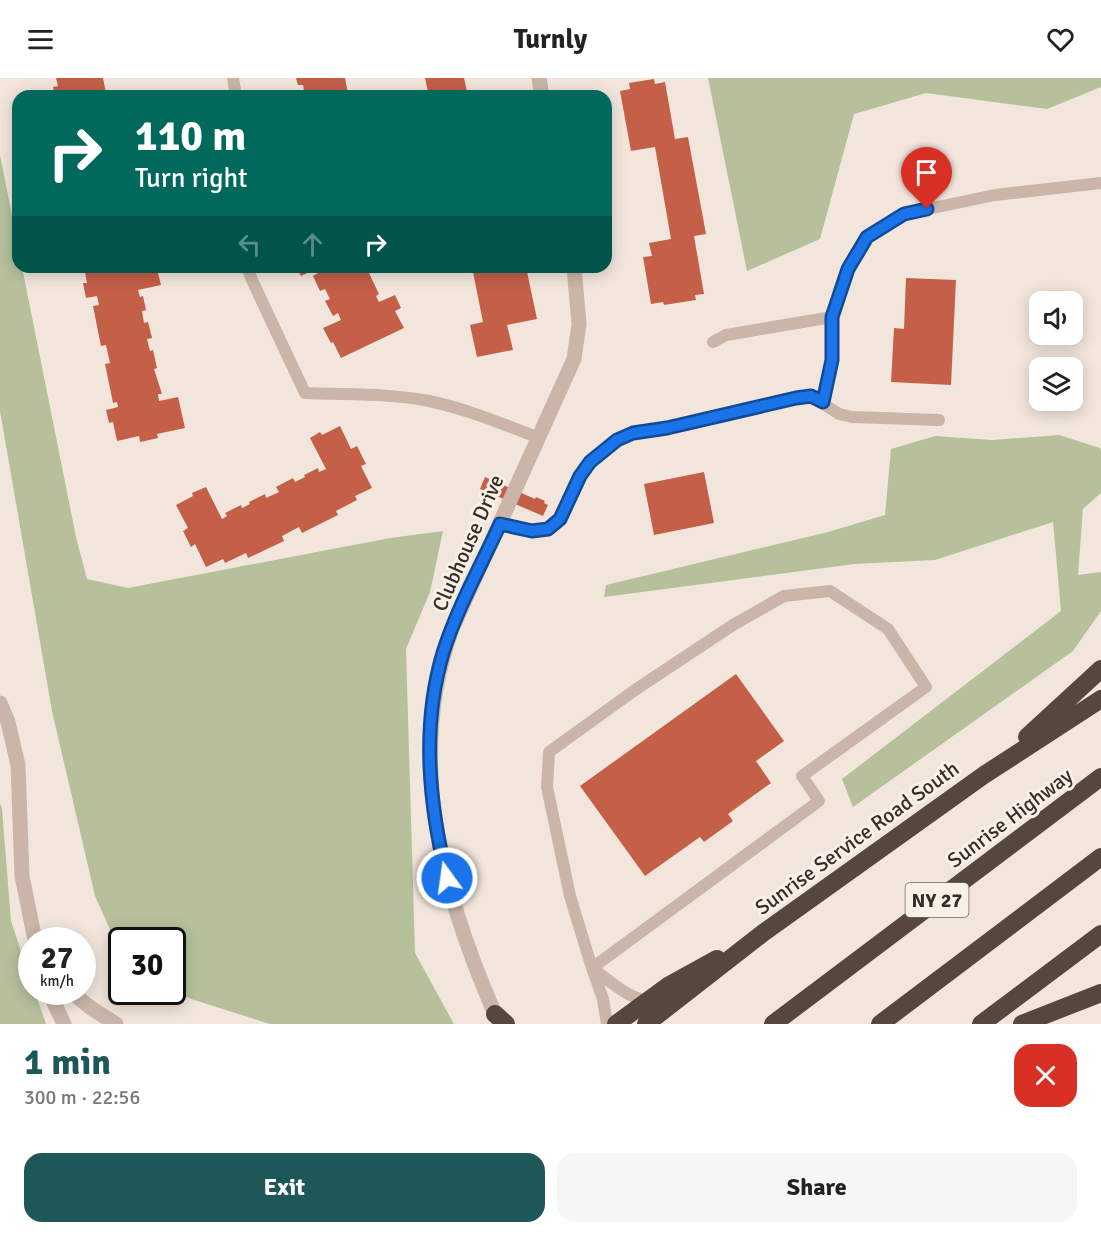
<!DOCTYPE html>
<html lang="en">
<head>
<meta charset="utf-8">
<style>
	body { margin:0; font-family:Signika,sans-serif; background:#f6f6f6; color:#222; height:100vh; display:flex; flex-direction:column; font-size:22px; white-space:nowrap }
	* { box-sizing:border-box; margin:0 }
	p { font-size:20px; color:#767676 }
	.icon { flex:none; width:33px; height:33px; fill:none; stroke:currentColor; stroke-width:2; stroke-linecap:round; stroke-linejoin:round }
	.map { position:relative; height:946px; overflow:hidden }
	.side { display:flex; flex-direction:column; background:#fff; flex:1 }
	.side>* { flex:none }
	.top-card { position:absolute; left:12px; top:12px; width:600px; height:183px; border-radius:18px; box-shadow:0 3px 15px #0003; background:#00695c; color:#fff; overflow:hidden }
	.tools { position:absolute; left:1029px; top:213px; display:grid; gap:12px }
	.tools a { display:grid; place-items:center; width:54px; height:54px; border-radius:12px; background:#fff; box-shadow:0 3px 15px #0003; font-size:30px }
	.speed { position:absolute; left:18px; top:849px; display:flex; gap:12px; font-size:30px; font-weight:700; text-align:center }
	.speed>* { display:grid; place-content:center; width:78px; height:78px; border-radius:50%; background:#fff; box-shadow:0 3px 15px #0003; line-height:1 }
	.speed small { font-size:15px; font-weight:400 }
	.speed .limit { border:3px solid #111; border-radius:9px; background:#fff; color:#111 }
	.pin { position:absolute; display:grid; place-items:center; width:51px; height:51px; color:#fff; margin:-62px -26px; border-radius:50% 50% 50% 0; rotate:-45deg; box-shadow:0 0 6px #0007 }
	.pin .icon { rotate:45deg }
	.me { position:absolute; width:66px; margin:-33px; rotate:346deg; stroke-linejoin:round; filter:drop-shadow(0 0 4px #0008) }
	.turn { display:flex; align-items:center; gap:21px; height:126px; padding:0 24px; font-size:27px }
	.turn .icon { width:78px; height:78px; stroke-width:2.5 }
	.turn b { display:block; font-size:42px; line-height:51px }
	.lanes { display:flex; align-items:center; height:57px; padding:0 24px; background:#0003; justify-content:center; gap:30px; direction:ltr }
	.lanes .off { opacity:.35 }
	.round { display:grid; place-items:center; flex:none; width:63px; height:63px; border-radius:18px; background:#f6f6f6 }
	.overview { display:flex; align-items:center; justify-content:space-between; height:102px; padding:0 24px }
	h1 { font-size:36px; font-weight:700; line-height:45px; color:#1e5757 }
	.primary-button { display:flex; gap:12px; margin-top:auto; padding:12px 24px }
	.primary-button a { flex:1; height:69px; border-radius:18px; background:#1e5757; color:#fff; font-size:24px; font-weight:700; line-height:69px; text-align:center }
	.primary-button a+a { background:#f6f6f6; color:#222 }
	header { display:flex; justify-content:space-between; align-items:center; height:78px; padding:0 24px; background:#fff; font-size:27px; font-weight:700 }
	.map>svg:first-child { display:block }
	.green { fill:#b6c19c }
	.building { fill:#c45f48 }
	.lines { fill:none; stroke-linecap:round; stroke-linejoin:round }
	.lane { stroke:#cab5a8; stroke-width:12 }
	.street { stroke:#cab5a8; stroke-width:15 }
	.highway { stroke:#57453f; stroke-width:18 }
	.route-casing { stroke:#114b97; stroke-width:15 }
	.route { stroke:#1a73e8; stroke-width:10 }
	.labels { text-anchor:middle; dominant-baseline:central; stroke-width:6; stroke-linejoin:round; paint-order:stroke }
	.shield { fill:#f9f1e8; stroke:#716762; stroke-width:1.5 }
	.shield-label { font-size:20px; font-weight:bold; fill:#372c28 }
	.street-label { font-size:21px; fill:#372c28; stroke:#f9f1e8 }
</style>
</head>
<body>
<header><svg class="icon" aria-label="menu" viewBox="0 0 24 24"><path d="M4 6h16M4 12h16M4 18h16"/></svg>Turnly<svg class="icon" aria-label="heart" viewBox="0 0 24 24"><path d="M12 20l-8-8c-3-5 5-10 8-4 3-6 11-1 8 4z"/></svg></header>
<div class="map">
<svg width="1101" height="946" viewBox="0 0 1101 946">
	<rect width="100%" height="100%" fill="#f2e6dc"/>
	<path class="green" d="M708 0H1101V9L1047 31 926 15 854 36 820 161 747 193Z
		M0 77 18 167V189H22L76 459 87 501 128 510 390 460 443 453 430 514 406 571 415 875 454 946H270L191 921 173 912 172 862H122L121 876 95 818 52 633 0 333Z
		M1059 357 1100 370 1101 373V415L1083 431 1078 497 1101 494V533L1073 573 853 729 842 701 1061 533 1053 444 935 482 854 486 604 519 606 507 828 454 885 437 891 371 935 358 992 362Z
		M0 725 2 731 11 843 31 903 32 914H35L46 946H0Z"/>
	<path class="building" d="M56 0H103L106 15 102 16V18H55L53 9 58 8Z
		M296 0H345L348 16 351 15 352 18H305L303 7H298Z
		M425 0H464L468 18H429Z
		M654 1 655 6 665 4 675 61 688 59 706 156 694 158 704 216 695 217 696 222 664 227 663 224 651 226 643 179 652 178 649 165 671 161 655 69 631 73 620 13 630 11 629 5Z
		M84 189H153L154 192 157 191 161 207 138 212 140 219 143 218 146 232 142 233 144 245 148 244 152 260 147 261 150 273 153 272 157 290 154 291 162 316H158L159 323 178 319 185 350 157 356 158 360 140 364 139 358 117 363 113 344 109 345 106 332 118 329 117 324 113 325 105 286 110 285 106 267 101 268 93 228 99 227 97 218 86 220 83 205H87Z
		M296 189H366L379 216 376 218 379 224 395 217 401 230 395 233 404 250 341 280 333 264 331 265 323 250 341 242 338 235 333 238 325 223 330 221 325 211 320 213 313 198 318 195 316 191 301 198Z
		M472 189H526L537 241 507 247 513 272 477 279 470 247 483 244Z
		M906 200 956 202 951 307 891 304 894 250 904 251Z
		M340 348 351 371 357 368 366 386 361 388 372 410 355 418 357 422 336 433 338 437 302 455 299 449 282 458 284 463 248 480 246 475 225 485 223 481 206 489 195 466 191 469 183 453 188 450 176 427 193 418 192 415 206 409 222 441 227 438 225 435 241 427 242 430 250 426 249 424 265 416 266 420 279 414 276 409 293 400 295 404 305 399 304 397 318 390 319 394 326 391 310 360 320 354 322 357Z
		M704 394 714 445 654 457 644 406Z
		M485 399 535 421 536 419 545 423 544 425 548 427 543 438 480 411Z
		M736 596 784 663 756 683 771 705 728 736 733 743 704 764 700 759 645 798 580 708Z"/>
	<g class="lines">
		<path class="lane" d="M233 0 236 18
			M247 189 252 202 305 315C346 317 389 315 429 323 467 331 503 346 539 360
			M713 264 726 257 832 239
			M823 324 832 283V239L848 191 867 159 904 136 995 117 1101 105
			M500 445 532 453 548 451 560 441 580 398 590 384 617 362 633 355 667 350 797 320 811 318 839 336 852 339 939 342
			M830 513 888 551 926 609 802 698 819 723 592 890 570 818 547 709 549 674 635 612 733 547 784 518Z
			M607 946 603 921 592 890C610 903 625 918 647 923"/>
		<path class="street" d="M539 0 542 18
			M0 625 8 644 18 687 22 798 35 862
			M49 914 64 946
			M71 914 91 930 116 946
			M495 936C442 815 405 681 452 551L574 281 579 246 574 189"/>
		<path class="highway" d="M1027 659 1101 591
			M495 936 506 946
			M616 946 668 908 717 881
			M646 946 763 855 984 697 1101 621
			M773 946 1101 699
			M880 946 1101 779
			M981 946 1101 856
			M1022 946 1101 915"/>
	</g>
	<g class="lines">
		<g class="route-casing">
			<path id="route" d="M447 800C429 726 421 649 443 575 457 530 481 488 500 446L532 453 548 451 560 441 580 398 590 384 617 362 633 355 667 350 796 320 811 318 823 324 832 282V239L848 191 867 159 904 136 927 131"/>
		</g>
		<use href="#route" class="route"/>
	</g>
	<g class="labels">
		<rect class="shield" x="905.5" y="805" width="63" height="34" rx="4.5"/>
		<g class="shield-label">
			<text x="937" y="822">NY 27</text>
		</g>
		<g class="street-label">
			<text transform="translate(468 465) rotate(-66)">Clubhouse Drive</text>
			<text transform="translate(1010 740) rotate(-37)">Sunrise Highway</text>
			<text transform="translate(857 760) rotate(-36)">Sunrise Service Road South</text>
		</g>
	</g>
</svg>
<div class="tools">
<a><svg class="icon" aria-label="sound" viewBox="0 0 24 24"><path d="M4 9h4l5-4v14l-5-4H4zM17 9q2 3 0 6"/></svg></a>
<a><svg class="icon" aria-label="layers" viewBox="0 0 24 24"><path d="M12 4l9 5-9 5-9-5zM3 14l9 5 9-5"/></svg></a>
</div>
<div class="speed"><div>27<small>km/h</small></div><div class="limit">30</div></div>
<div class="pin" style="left:927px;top:131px;background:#d93025"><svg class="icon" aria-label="arrive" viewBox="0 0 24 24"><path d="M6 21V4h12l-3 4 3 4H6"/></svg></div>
<svg class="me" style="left:447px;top:800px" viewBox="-20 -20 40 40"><circle r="17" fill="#1a73e8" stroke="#fff" stroke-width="3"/><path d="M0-11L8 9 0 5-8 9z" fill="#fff"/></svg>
<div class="top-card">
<div class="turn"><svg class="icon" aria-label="right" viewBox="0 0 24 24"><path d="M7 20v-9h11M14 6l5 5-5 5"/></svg><div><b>110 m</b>Turn right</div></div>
<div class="lanes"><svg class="icon off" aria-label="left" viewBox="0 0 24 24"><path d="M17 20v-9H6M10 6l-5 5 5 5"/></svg><svg class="icon off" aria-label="ahead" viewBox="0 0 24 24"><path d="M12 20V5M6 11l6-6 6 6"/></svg><svg class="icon" aria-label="right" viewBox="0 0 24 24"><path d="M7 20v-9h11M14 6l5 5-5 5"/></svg></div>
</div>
</div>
<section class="side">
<div class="overview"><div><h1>1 min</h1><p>300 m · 22:56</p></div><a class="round" style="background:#d93025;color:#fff"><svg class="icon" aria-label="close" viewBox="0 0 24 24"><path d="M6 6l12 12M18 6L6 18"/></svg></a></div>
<div class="primary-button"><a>Exit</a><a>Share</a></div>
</section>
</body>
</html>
